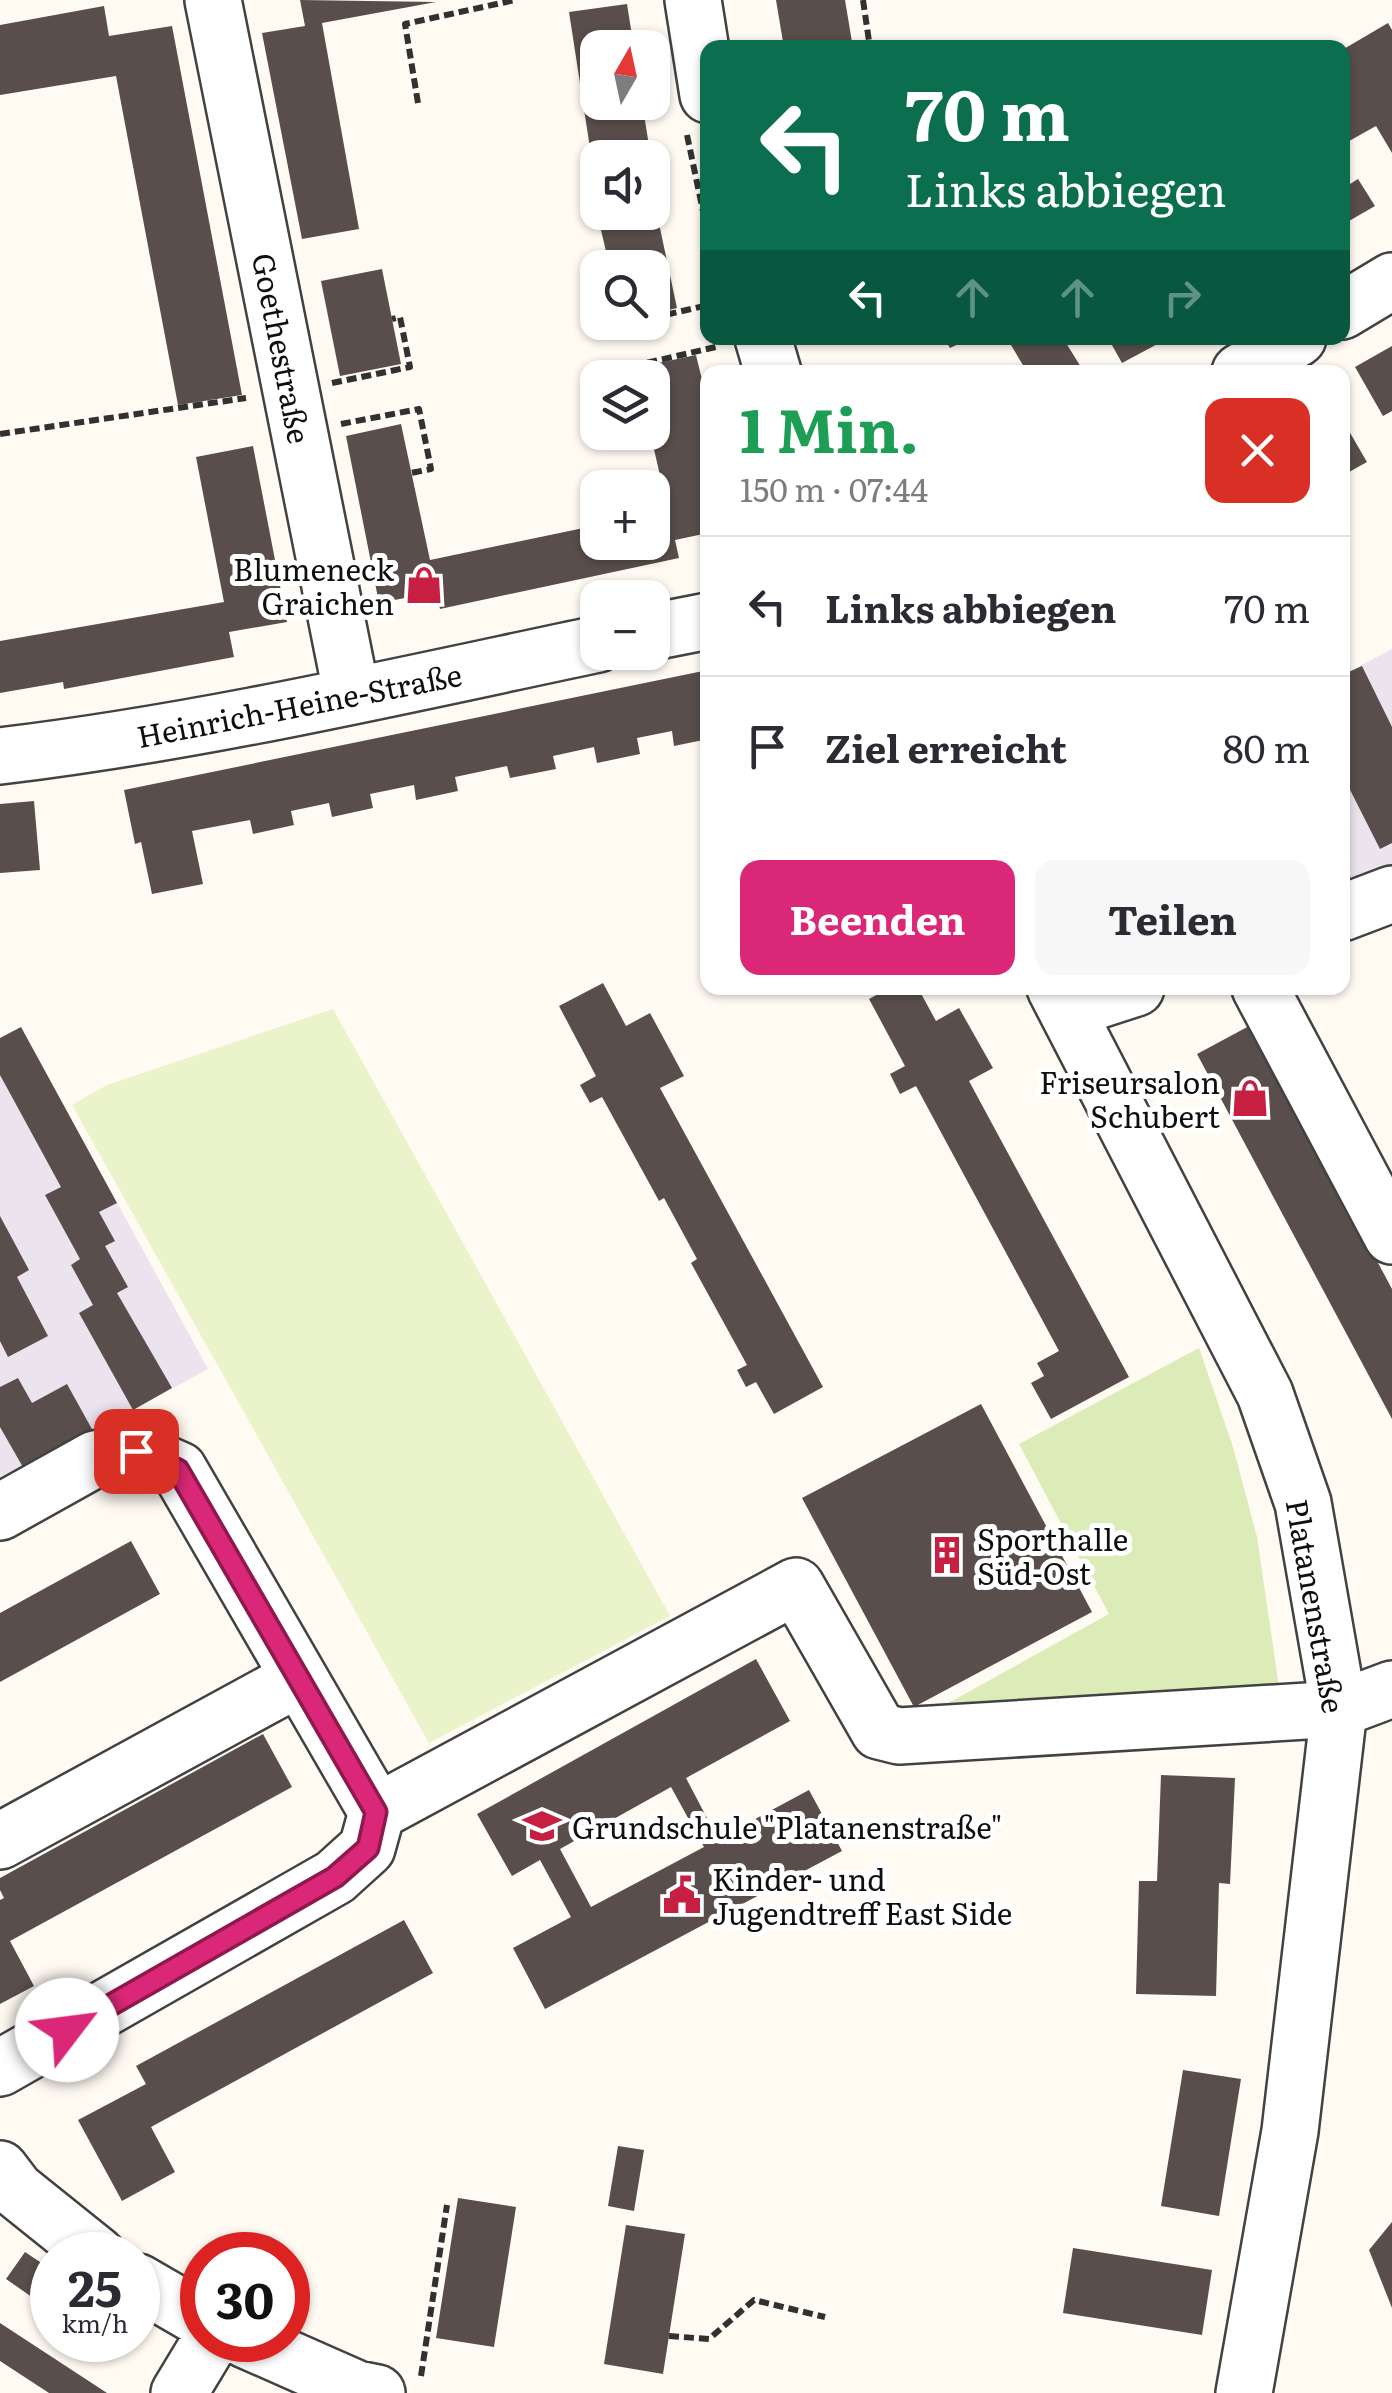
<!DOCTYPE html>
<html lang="de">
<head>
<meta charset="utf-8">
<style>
	body { margin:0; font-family:Literata,serif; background:#f7f7f7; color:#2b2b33; height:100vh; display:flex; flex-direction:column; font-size:38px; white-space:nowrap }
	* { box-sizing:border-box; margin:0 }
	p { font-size:32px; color:#7c7c81 }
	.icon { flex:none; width:55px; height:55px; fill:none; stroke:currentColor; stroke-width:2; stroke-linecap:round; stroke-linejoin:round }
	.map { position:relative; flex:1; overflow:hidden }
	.drawer { position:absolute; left:700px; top:365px; width:650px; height:630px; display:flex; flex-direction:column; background:#fff; border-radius:20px; box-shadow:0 2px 8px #0004 }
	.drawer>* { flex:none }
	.guide { position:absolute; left:700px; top:40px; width:650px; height:305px; border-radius:20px; box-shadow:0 2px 8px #0004; background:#0b6e4f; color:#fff; overflow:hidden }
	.needle { width:65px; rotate:9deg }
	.tools { position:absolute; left:580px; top:30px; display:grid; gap:20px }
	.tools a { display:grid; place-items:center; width:90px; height:90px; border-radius:20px; background:#fff; box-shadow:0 2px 8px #0004; font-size:50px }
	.speed { position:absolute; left:30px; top:2232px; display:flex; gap:20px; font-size:50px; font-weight:700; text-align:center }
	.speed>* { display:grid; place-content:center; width:130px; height:130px; border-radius:50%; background:#fff; box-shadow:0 2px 8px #0004; line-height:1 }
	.speed small { font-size:25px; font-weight:400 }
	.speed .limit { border:15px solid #d22; background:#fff; color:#111 }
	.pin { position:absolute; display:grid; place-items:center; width:85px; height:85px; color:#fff; margin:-42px; border-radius:20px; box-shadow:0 5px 15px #0006 }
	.me { position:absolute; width:110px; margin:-55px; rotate:60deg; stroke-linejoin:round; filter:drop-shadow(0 0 8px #0008) }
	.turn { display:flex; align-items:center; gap:35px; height:210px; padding:0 40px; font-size:45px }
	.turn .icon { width:130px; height:130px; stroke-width:2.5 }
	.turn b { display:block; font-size:70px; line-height:85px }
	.lanes { display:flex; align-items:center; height:95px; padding:0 40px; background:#0003; justify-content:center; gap:50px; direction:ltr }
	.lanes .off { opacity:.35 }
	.round { display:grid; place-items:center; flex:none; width:105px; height:105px; border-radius:20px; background:#f7f7f7 }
	.headline { display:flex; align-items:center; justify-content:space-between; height:170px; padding:0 40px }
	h1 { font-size:60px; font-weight:700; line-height:75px; color:#1e9e55 }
	.button { display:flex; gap:20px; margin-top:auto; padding:20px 40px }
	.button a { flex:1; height:115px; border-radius:20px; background:#db2777; color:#fff; font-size:40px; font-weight:700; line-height:115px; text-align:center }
	.button a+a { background:#f7f7f7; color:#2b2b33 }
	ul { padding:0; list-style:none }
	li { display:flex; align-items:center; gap:30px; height:140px; padding:0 40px; border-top:2px solid #e1e1e2 }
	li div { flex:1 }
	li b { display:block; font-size:38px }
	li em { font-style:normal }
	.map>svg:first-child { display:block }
	.industrial { fill:#ebe3ee }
	.green { fill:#dbecb8 }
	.pitch { fill:#ebf3cb }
	.building { fill:#594e4b; fill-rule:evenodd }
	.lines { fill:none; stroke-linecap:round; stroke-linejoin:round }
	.minor-casing { stroke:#424242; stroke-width:60 }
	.path { stroke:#313131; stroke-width:6; stroke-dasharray:10 5; stroke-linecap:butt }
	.minor { stroke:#fff; stroke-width:55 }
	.route-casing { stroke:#8e194d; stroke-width:25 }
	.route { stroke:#db2777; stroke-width:18 }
	.labels { text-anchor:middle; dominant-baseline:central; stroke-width:10; stroke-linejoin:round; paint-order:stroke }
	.street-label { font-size:30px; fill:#0f0f0f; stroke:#fff }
	.poi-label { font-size:30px; fill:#0f0f0f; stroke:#fff; text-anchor:start }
</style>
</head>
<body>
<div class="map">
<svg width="1392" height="2393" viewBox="0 0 1392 2393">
	<rect width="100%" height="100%" fill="#fffaf2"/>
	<path class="industrial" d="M1392 649V873L1343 892V675Z
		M21 1027 208 1369 0 1482V1038Z"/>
	<path class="green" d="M1199 1348 1233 1447 1257 1537 1280 1694 925 1716 1109 1614 1019 1444Z"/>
	<path class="pitch" d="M333 1009 670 1616 429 1743 72 1105 107 1085Z"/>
	<path class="building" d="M300 0 436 2 322 23 359 229 302 239 262 33 305 26Z
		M776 0H845L853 48H784Z
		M627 4 634 48H598V102H642L651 158H598V173L594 174 569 12Z
		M104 6 109 36 172 26 242 395 178 405 116 76 0 95V25Z
		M1388 23 1392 30V153L1376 126 1342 145V50Z
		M1358 179 1375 206 1342 225V189Z
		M657 214 677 308 652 314V268H610L600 226Z
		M382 269 401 364 340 376 321 281Z
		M944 338H971L950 348Z
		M1023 338H1063L1084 372H1027L1011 345Z
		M1108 338H1164L1165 340 1122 363Z
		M1392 346V411L1383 416 1355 367Z
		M696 355 708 404V533L675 540 679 558 440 609 436 592 379 603 346 436 401 424 430 560 598 525V542H652V513L668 510 650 432 652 378H637L635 368Z
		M1342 419 1367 462 1342 476Z
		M253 446 287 622 229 632 234 657 64 689 63 682 0 693V641L224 602 196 457Z
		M1362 666 1392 727V843L1380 849 1342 774V675Z
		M708 670V739L674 746 672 731 637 738 640 754 597 763 594 747 553 756 556 769 510 778 507 766 455 777 458 791 416 800 414 785 370 794 373 808 332 817 329 803 291 811 294 825 253 834 250 820 192 831 203 884 152 894 141 842 135 844 124 790Z
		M34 801 40 870 0 873V804Z
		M603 983 626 1026 650 1013 684 1076 660 1088 823 1387 774 1414 756 1382 746 1387 737 1370 747 1365 691 1263 697 1259 664 1198 659 1201 602 1097 590 1103 580 1085 596 1076 559 1006Z
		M889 988H918L936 1021 959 1008 993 1068 969 1081 1129 1377 1051 1419 1031 1383 1044 1376 1037 1363 1059 1351 916 1086 900 1094 890 1074 905 1066 869 999Z
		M1251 1025 1392 1289V1419L1197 1054Z
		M21 1027 117 1203 99 1212 115 1241 105 1246 128 1287 117 1293 172 1388 133 1410 79 1313 93 1305 71 1265 80 1259 45 1195 61 1187 0 1075V1038Z
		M0 1216 29 1270 17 1277 48 1336 8 1357 0 1341Z
		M18 1378 32 1403 67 1384 93 1431 24 1469 0 1427V1387Z
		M981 1404 1092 1612 914 1707 802 1498Z
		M131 1541 160 1594 0 1682V1613Z
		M756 1659 790 1721 686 1778 718 1839 809 1790 842 1851 545 2009 513 1948 571 1917 540 1860 512 1876 477 1814ZM671 1787 704 1847 591 1907 560 1849Z
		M263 1734 292 1787 10 1941 34 1986 0 2004V1900L4 1898 0 1890V1878Z
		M1161 1775 1235 1778 1230 1884 1219 1883 1216 1996 1136 1994 1139 1881H1157Z
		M404 1920 433 1973 151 2127 175 2172 122 2201 78 2120 146 2084 136 2066Z
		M1183 2070 1241 2079 1219 2216 1161 2206Z
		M618 2146 644 2150 634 2211 608 2206Z
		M458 2198 516 2207 494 2347 436 2338Z
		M1392 2222V2308L1369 2250Z
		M626 2225 685 2234 663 2374 604 2364Z
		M1073 2248 1212 2270 1202 2335 1063 2313Z
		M25 2252 52 2270V2311L6 2279Z
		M0 2323 107 2393H49L0 2361Z
		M96 2340H124L115 2353Z"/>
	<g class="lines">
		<g class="minor-casing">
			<path id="minor" d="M213 0 352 696
				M693 0 708 95
				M1342 311 1392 281
				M763 338 773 372
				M1240 372 1298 338
				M652 632 708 621
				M0 756C201 732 399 686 598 644
				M1342 913 1392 894
				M1055 988 1265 1394 1303 1503 1339 1709 1290 2131 1244 2393
				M1260 988 1392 1236
				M1068 1010 1136 988
				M0 1512 95 1459 136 1451 179 1470 377 1812 367 1848 335 1877 0 2068
				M377 1812 796 1586 879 1731 899 1736 1339 1709 1392 1689
				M0 1841 299 1678
				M0 2169 16 2190 97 2255
				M138 2282 202 2319
				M246 2340 357 2389 377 2393
				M179 2393 211 2340"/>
		</g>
		<path class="path" d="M863 0 870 48
			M418 103 405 24 515 0
			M687 135 708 235
			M652 318 708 305
			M616 322 617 326 632 322
			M631 378 629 367 720 346
			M332 383 410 367 400 317 392 319
			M341 424 419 409 431 469 411 473
			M0 434 246 398
			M669 2336 709 2339 754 2300 825 2317
			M421 2376 447 2205"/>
		<use href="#minor" class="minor"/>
	</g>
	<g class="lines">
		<g class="route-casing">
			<path id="route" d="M67 2030 335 1877 368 1848 376 1812 178 1470 136 1451"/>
		</g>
		<use href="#route" class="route"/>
	</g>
	<defs>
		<g id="shop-bare" transform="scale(3)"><path d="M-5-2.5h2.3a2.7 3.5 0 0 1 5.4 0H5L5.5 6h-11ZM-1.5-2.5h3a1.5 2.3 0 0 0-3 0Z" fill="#c71f41" stroke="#fff" stroke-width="2.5" paint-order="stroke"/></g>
		<g id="building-bare" transform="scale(3)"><path d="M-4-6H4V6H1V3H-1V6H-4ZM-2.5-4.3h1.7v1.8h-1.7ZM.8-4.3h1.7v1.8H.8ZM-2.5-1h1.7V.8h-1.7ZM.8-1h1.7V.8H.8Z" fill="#c71f41" stroke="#fff" stroke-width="2.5" paint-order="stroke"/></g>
		<g id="school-bare" transform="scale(3)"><path d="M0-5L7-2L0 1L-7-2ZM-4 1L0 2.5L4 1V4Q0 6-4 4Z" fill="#c71f41" stroke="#fff" stroke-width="2.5" paint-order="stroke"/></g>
		<g id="civic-bare" transform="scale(3)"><path d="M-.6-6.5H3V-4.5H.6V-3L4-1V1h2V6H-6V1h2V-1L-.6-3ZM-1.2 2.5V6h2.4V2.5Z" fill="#c71f41" stroke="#fff" stroke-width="2.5" paint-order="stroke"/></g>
	</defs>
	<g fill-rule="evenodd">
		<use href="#shop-bare" x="424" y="585"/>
		<use href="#shop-bare" x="1250" y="1098"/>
		<use href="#building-bare" x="947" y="1555"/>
		<use href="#school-bare" x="542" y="1826"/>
		<use href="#civic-bare" x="682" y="1895"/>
	</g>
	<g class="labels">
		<g class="street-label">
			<text transform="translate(283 348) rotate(79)">Goethestraße</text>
			<text transform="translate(299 704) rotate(-11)">Heinrich-Heine-Straße</text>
			<text transform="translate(1317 1606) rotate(80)">Platanenstraße</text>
		</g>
		<g class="poi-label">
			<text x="394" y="568" text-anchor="end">Blumeneck<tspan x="394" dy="34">Graichen</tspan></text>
			<text x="1220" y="1081" text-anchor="end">Friseursalon<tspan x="1220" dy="34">Schubert</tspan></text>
			<text x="977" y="1538">Sporthalle<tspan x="977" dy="34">Süd-Ost</tspan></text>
			<text x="572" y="1826">Grundschule "Platanenstraße"</text>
			<text x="712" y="1878">Kinder- und<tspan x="712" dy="34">Jugendtreff East Side</tspan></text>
		</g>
	</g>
</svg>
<div class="tools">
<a><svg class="needle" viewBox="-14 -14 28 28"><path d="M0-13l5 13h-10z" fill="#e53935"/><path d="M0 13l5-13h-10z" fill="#7c7c81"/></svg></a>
<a><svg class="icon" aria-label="sound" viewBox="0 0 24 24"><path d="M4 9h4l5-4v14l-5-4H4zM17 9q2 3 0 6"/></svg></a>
<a><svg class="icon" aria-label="search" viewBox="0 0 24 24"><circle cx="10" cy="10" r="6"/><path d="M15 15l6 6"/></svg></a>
<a><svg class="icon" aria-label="layers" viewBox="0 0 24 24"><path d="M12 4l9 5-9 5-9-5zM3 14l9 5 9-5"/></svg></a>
<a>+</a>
<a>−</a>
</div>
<div class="speed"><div>25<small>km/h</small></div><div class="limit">30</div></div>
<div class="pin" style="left:136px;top:1451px;background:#d93025"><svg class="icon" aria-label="arrive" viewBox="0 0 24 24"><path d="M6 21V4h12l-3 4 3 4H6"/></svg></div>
<svg class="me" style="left:67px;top:2030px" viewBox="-20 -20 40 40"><circle r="19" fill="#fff"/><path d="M0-13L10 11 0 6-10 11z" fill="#db2777"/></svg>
<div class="guide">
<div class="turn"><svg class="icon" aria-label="left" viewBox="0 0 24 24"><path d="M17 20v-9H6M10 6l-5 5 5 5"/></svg><div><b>70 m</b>Links abbiegen</div></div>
<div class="lanes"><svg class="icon" aria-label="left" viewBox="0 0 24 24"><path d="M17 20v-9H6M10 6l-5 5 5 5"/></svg><svg class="icon off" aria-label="ahead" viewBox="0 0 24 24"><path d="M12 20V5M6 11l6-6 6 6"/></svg><svg class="icon off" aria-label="ahead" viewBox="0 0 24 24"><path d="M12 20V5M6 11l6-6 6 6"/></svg><svg class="icon off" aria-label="right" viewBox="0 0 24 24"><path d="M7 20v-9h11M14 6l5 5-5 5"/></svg></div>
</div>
<section class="drawer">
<div class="headline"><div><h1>1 Min.</h1><p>150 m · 07:44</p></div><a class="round" style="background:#d93025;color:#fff"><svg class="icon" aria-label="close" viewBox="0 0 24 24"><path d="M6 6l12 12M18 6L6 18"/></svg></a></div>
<ul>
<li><svg class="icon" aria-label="left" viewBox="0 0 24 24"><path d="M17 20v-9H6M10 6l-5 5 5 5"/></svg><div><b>Links abbiegen</b></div><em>70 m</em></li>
<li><svg class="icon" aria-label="arrive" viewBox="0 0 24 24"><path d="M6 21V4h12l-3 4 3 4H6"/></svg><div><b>Ziel erreicht</b></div><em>80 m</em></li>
</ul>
<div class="button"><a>Beenden</a><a>Teilen</a></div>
</section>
</div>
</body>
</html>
